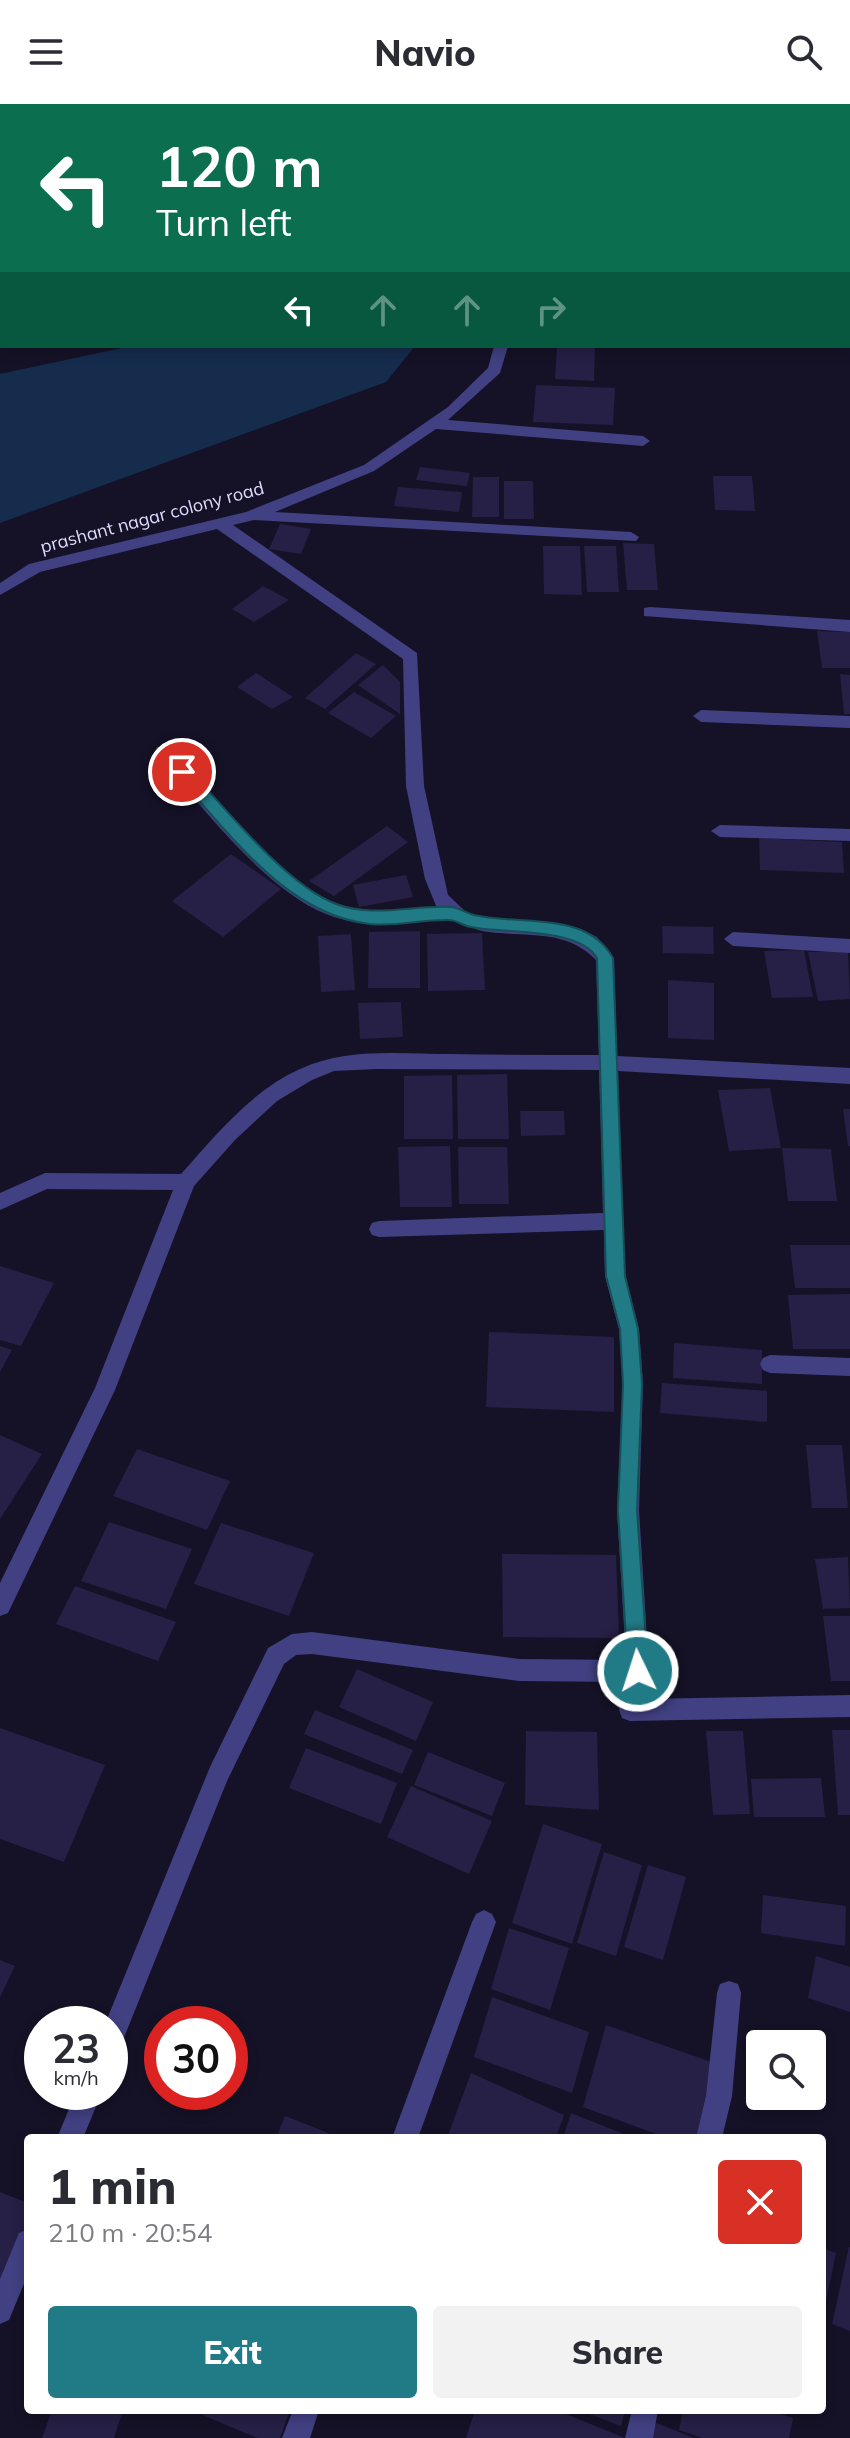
<!DOCTYPE html>
<html lang="en">
<head>
<meta charset="utf-8">
<style>
	body { margin:0; font-family:Mulish,sans-serif; background:#f2f2f3; color:#2b2b33; height:100vh; display:flex; flex-direction:column; font-size:30px; white-space:nowrap }
	* { box-sizing:border-box; margin:0 }
	p { font-size:26px; color:#7c7c81 }
	.icon { flex:none; width:44px; height:44px; fill:none; stroke:currentColor; stroke-width:2; stroke-linecap:round; stroke-linejoin:round }
	.map { position:relative; flex:1; overflow:hidden }
	.side { position:absolute; left:24px; top:2030px; width:802px; height:280px; display:flex; flex-direction:column; background:#fff; border-radius:8px; box-shadow:0 4px 12px #0003 }
	.side>* { flex:none }
	.banner { position:absolute; left:0px; top:0px; width:850px; height:244px; box-shadow:0 4px 12px #0003; background:#0b6e4f; color:#fff; overflow:hidden }
	.tools { position:absolute; left:746px; top:1926px; display:grid; gap:16px }
	.tools a { display:grid; place-items:center; width:80px; height:80px; border-radius:8px; background:#fff; box-shadow:0 4px 12px #0003; font-size:40px }
	.speed { position:absolute; left:24px; top:1902px; display:flex; gap:16px; font-size:40px; font-weight:700; text-align:center }
	.speed>* { display:grid; place-content:center; width:104px; height:104px; border-radius:50%; background:#fff; box-shadow:0 4px 12px #0003; line-height:1 }
	.speed small { font-size:20px; font-weight:400 }
	.speed .limit { border:12px solid #d22; background:#fff; color:#111 }
	.pin { position:absolute; display:grid; place-items:center; width:68px; height:68px; color:#fff; margin:-34px; border:4px solid #fff; border-radius:50%; box-shadow:0 2px 8px #0007 }
	.me { position:absolute; width:88px; margin:-44px; rotate:356deg; stroke-linejoin:round; filter:drop-shadow(0 0 6px #0008) }
	.turn { display:flex; align-items:center; gap:28px; height:168px; padding:0 24px; font-size:36px }
	.turn .icon { width:104px; height:104px; stroke-width:2.5 }
	.turn b { display:block; font-size:56px; line-height:68px }
	.lanes { display:flex; align-items:center; height:76px; padding:0 24px; background:#0003; justify-content:center; gap:40px; direction:ltr }
	.lanes .off { opacity:.35 }
	.round { display:grid; place-items:center; flex:none; width:84px; height:84px; border-radius:8px; background:#f2f2f3 }
	.overview { display:flex; align-items:center; justify-content:space-between; height:136px; padding:0 24px }
	h1 { font-size:48px; font-weight:800; line-height:60px }
	.primary-button { display:flex; gap:16px; margin-top:auto; padding:16px 24px }
	.primary-button a { flex:1; height:92px; border-radius:8px; background:#217b87; color:#fff; font-size:32px; font-weight:800; line-height:92px; text-align:center }
	.primary-button a+a { background:#f2f2f3; color:#2b2b33 }
	header { display:flex; justify-content:space-between; align-items:center; height:104px; padding:0 24px; background:#fff; font-size:36px; font-weight:800 }
	.map>svg:first-child { display:block }
	.water { fill:#152c4d }
	.building { fill:#261f46 }
	.lines { fill:none; stroke-linecap:round; stroke-linejoin:round }
	.street { fill:#414082; fill-rule:evenodd }
	.route { fill:#217b87; stroke:#155058; stroke-width:2 }
	.labels { text-anchor:middle; dominant-baseline:central; stroke-width:6; stroke-linejoin:round; paint-order:stroke }
	.far-street-label { font-size:18px; fill:#dddafc; stroke:#151227 }
</style>
</head>
<body>
<header><svg class="icon" aria-label="menu" viewBox="0 0 24 24"><path d="M4 6h16M4 12h16M4 18h16"/></svg>Navio<svg class="icon" aria-label="search" viewBox="0 0 24 24"><circle cx="10" cy="10" r="6"/><path d="M15 15l6 6"/></svg></header>
<div class="map">
<svg width="850" height="2334" viewBox="0 0 850 2334">
	<rect width="100%" height="100%" fill="#151227"/>
	<path class="water" d="M131 242H415L386 278 0 419V270Z"/>
	<path class="building" d="M557 242H595L594 277 555 275Z
		M536 281 615 284 613 321 533 318Z
		M420 363 470 369 467 382 416 376Z
		M713 372H752L755 407 715 406Z
		M473 373H499V413H472Z
		M504 377H533L534 415H504Z
		M398 383 462 388 459 408 394 402Z
		M280 420 311 425 301 450 269 445Z
		M623 439 654 440 658 486H627Z
		M543 442H580L582 491 544 490Z
		M584 442H616L619 488H587Z
		M263 482 289 496 254 518 232 505Z
		M817 527 850 528V564H822Z
		M356 549 376 560 325 605 305 594Z
		M383 561 400 578V610L358 581Z
		M256 569 293 593 272 605 237 583Z
		M840 570 850 571V610H844Z
		M354 588 396 612 371 634 328 609Z
		M387 722 408 738 334 792 309 777Z
		M759 734 842 738 844 769 760 766Z
		M231 750 281 785 223 833 172 797Z
		M406 771 413 793 359 803 353 781Z
		M662 822 713 823 714 850 663 849Z
		M420 827V884H368L369 828Z
		M482 829 485 886 428 887 427 830Z
		M351 830 355 886 321 888 318 832Z
		M804 846 813 893 772 894 764 847Z
		M848 847 850 895 818 897 808 848Z
		M668 876 714 879V936L668 934Z
		M401 898 403 933 360 935 358 899Z
		M507 970 509 1035H458L457 971Z
		M452 971 453 1035H404V972Z
		M770 984 781 1044 729 1047 718 986Z
		M843 1005H850V1042H848Z
		M520 1007H564L565 1031 521 1032Z
		M450 1042 452 1103H400L398 1043Z
		M458 1043H507L509 1100H459Z
		M782 1044 831 1045 837 1097H788Z
		M790 1141H850V1184H795Z
		M0 1162 54 1179 21 1242 0 1236Z
		M850 1190V1245H793L788 1191Z
		M489 1228 614 1233V1308L486 1303Z
		M674 1239 762 1246V1280L673 1274Z
		M0 1242 12 1246 0 1268Z
		M662 1279 767 1287V1318L660 1309Z
		M0 1331 42 1350 0 1415Z
		M806 1341H842L848 1404H812Z
		M137 1345 230 1377 207 1426 113 1392Z
		M109 1418 192 1445 166 1505 81 1477Z
		M221 1419 314 1449 289 1512 194 1480Z
		M502 1450 616 1451 619 1534 503 1533Z
		M848 1453 850 1504 823 1505 815 1455Z
		M75 1482 176 1518 158 1557 56 1520Z
		M823 1512H850V1577H831Z
		M357 1565 433 1598 416 1637 339 1603Z
		M315 1606 413 1646 402 1670 304 1630Z
		M0 1624 105 1661 64 1758 0 1735Z
		M832 1626H850V1711H838Z
		M526 1627 597 1628 599 1706 525 1701Z
		M706 1627H743L750 1710 713 1711Z
		M306 1644 397 1679 381 1720 289 1684Z
		M428 1648 505 1679 492 1712 414 1681Z
		M821 1674 825 1713H754L751 1675Z
		M411 1682 492 1717 469 1770 387 1733Z
		M543 1720 602 1740 572 1840 512 1819Z
		M604 1748 642 1761 616 1852 577 1839Z
		M648 1761 686 1773 663 1856 624 1843Z
		M763 1791 846 1802 845 1842 761 1829Z
		M509 1824 569 1844 550 1906 491 1885Z
		M816 1852 850 1863V1908L808 1894Z
		M0 1856 15 1862 0 1893Z
		M492 1893 589 1928 572 1989 474 1953Z
		M606 1921 717 1960 698 2034H667L583 2003Z
		M471 1969 564 2011 556 2034H447Z
		M571 2009 634 2034H563Z
		M285 2012 341 2034H276Z
		M0 2088 28 2099V2121L0 2190Z
		M849 2143H850V2227L832 2220Z
		M822 2144 836 2149 823 2211 822 2210Z
		M52 2306H123L114 2334H42Z
		M191 2306H290L280 2334H257Z
		M475 2306H556L625 2334H466Z
		M579 2306H625L621 2322Z
		M683 2306H768L793 2314 789 2334H702L679 2326Z
		M654 2318 694 2334H650Z"/>
	<g class="lines">
		<path class="street" d="M485 0H504L505 2H486Z
			M554 0H566V2H554Z
			M0 54H2V62H0Z
			M0 152H2L0 163Z
			M848 153H850V161H848Z
			M494 242H508L500 269 448 316 643 332 650 337 643 342 436 325 374 367 275 408 631 428 639 433 636 437 254 416 233 421 417 549 424 682 448 791 466 808 480 813 549 818 578 824 597 833 614 854 617 952 850 964V980L618 967 625 1172 639 1225 643 1280 639 1406 649 1567 644 1595 850 1591V1613L630 1617 622 1614 619 1606 625 1578 519 1577 312 1550 296 1551 284 1560 227 1677 119 1946 110 1949V1920H105L210 1663 268 1544 292 1530 312 1528 519 1555 626 1556 617 1406 623 1280 619 1225 605 1172 604 1126 379 1133 372 1131 369 1125 372 1119 379 1117 603 1109 599 966 377 965 334 967 312 976 277 997 235 1036 194 1082 115 1286 8 1509 0 1512V1479L95 1284 173 1086 47 1085 0 1106V1089L45 1069 181 1070C216 1031 251 987 300 965 347 943 401 950 451 950 500 951 550 951 599 951L596 856C565 823 522 834 482 827 470 824 458 816 447 816 405 816 366 826 326 810 264 785 201 701 157 651L155 647 157 643H169C212 690 279 779 339 800 370 811 406 806 437 804L425 775 406 682 403 555 217 425 40 468 0 491V479L29 460 246 408 364 361 448 303 488 264Z
			M650 503 850 516V528L644 512V504Z
			M701 606 850 612V624L701 618 693 612Z
			M720 721 850 725V737L720 733 711 727Z
			M733 828 850 835V849L733 842 724 835Z
			M770 1251 850 1254V1272L770 1269 763 1266 760 1260 763 1254Z
			M484 1806 492 1810 496 1818 418 2034H392L472 1818 476 1810Z
			M729 1877 738 1880 741 1889 732 1992 722 2034H696L706 1992 717 1889 720 1880Z
			M76 1988H102L83 2034H57Z
			M28 2125V2170L9 2216 0 2220V2175L19 2129Z
			M293 2306H319L310 2334H282Z
			M632 2306H658L653 2334H625Z"/>
	</g>
	<path class="route" d="M182 662 188 664C224 703 287 782 336 800 374 814 412 801 451 803 460 804 466 809 474 811 520 822 587 806 613 854L625 1172 638 1225 642 1280 637 1406 648 1567 645 1574 638 1577 631 1574 628 1567 618 1406 623 1280 620 1225 606 1172 597 854C579 823 504 830 471 823 463 822 457 816 449 816 423 815 396 823 370 820 286 811 230 729 177 672L174 668Z"/>
	<g class="labels">
		<g class="far-street-label">
			<text transform="translate(152 413) rotate(-15)">prashant nagar colony road</text>
		</g>
	</g>
</svg>
<div class="tools">
<a><svg class="icon" aria-label="search" viewBox="0 0 24 24"><circle cx="10" cy="10" r="6"/><path d="M15 15l6 6"/></svg></a>
</div>
<div class="speed"><div>23<small>km/h</small></div><div class="limit">30</div></div>
<div class="pin" style="left:182px;top:668px;background:#d93025"><svg class="icon" aria-label="arrive" viewBox="0 0 24 24"><path d="M6 21V4h12l-3 4 3 4H6"/></svg></div>
<svg class="me" style="left:638px;top:1567px" viewBox="-20 -20 40 40"><circle r="17" fill="#217b87" stroke="#fff" stroke-width="3"/><path d="M0-11L8 9 0 5-8 9z" fill="#fff"/></svg>
<div class="banner">
<div class="turn"><svg class="icon" aria-label="left" viewBox="0 0 24 24"><path d="M17 20v-9H6M10 6l-5 5 5 5"/></svg><div><b>120 m</b>Turn left</div></div>
<div class="lanes"><svg class="icon" aria-label="left" viewBox="0 0 24 24"><path d="M17 20v-9H6M10 6l-5 5 5 5"/></svg><svg class="icon off" aria-label="ahead" viewBox="0 0 24 24"><path d="M12 20V5M6 11l6-6 6 6"/></svg><svg class="icon off" aria-label="ahead" viewBox="0 0 24 24"><path d="M12 20V5M6 11l6-6 6 6"/></svg><svg class="icon off" aria-label="right" viewBox="0 0 24 24"><path d="M7 20v-9h11M14 6l5 5-5 5"/></svg></div>
</div>
<section class="side">
<div class="overview"><div><h1>1 min</h1><p>210 m · 20:54</p></div><a class="round" style="background:#d93025;color:#fff"><svg class="icon" aria-label="close" viewBox="0 0 24 24"><path d="M6 6l12 12M18 6L6 18"/></svg></a></div>
<div class="primary-button"><a>Exit</a><a>Share</a></div>
</section>
</div>
</body>
</html>
